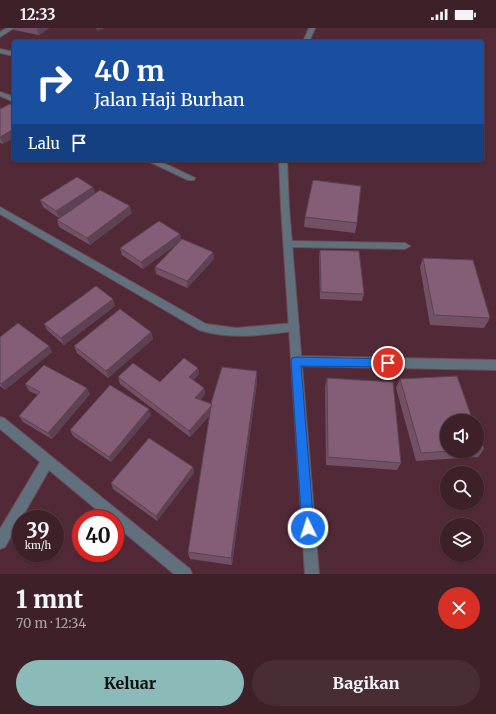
<!DOCTYPE html>
<html lang="id">
<head>
<meta charset="utf-8">
<style>
	body { margin:0; font-family:Merriweather,serif; background:#492d35; color:#f1f3f6; height:100vh; display:flex; flex-direction:column; font-size:15px; white-space:nowrap }
	* { box-sizing:border-box; margin:0 }
	p { font-size:13px; color:#ada3a8 }
	.icon { flex:none; width:22px; height:22px; fill:none; stroke:currentColor; stroke-width:2; stroke-linecap:round; stroke-linejoin:round }
	.map { position:relative; height:546px; overflow:hidden }
	.details { display:flex; flex-direction:column; background:#3e2029; flex:1 }
	.details>* { flex:none }
	.banner { position:absolute; left:12px; top:12px; width:472px; height:122px; border-radius:4px; box-shadow:0 1px 3px #0004,0 0 0 1px #573e46; background:#1a4fa0; color:#fff; overflow:hidden }
	.controls { position:absolute; left:440px; top:386px; display:grid; gap:8px }
	.controls a { display:grid; place-items:center; width:44px; height:44px; border-radius:50%; background:#3e2029; box-shadow:0 1px 3px #0004,0 0 0 1px #573e46; font-size:20px }
	.speed { position:absolute; left:12px; top:482px; display:flex; gap:8px; font-size:20px; font-weight:700; text-align:center }
	.speed>* { display:grid; place-content:center; width:52px; height:52px; border-radius:50%; background:#3e2029; box-shadow:0 1px 3px #0004,0 0 0 1px #573e46; line-height:1 }
	.speed small { font-size:10px; font-weight:400 }
	.speed .limit { border:6px solid #d22; background:#fff; color:#111 }
	.pin { position:absolute; display:grid; place-items:center; width:34px; height:34px; color:#fff; margin:-17px; border:2px solid #fff; border-radius:50%; box-shadow:0 1px 4px #0007 }
	.me { position:absolute; width:44px; margin:-22px; rotate:356deg; stroke-linejoin:round; filter:drop-shadow(0 0 3px #0008) }
	.turn { display:flex; align-items:center; gap:14px; height:84px; padding:0 16px; font-size:18px }
	.turn .icon { width:52px; height:52px; stroke-width:2.5 }
	.turn b { display:block; font-size:28px; line-height:34px }
	.then { display:flex; align-items:center; height:38px; padding:0 16px; background:#0003; gap:8px; font-size:15px }
	.round { display:grid; place-items:center; flex:none; width:42px; height:42px; border-radius:21px; background:#492d35 }
	.head { display:flex; align-items:center; justify-content:space-between; height:68px; padding:0 16px }
	h1 { font-size:24px; font-weight:800; line-height:30px }
	.action { display:flex; gap:8px; margin-top:auto; padding:8px 16px }
	.action a { flex:1; height:46px; border-radius:24px; background:#8bbbb9; color:#111; font-size:16px; font-weight:800; line-height:46px; text-align:center }
	.action a+a { background:#492d35; color:#f1f3f6 }
	.status { display:flex; justify-content:space-between; align-items:center; height:28px; padding:0 20px; background:#3e2029; direction:ltr }
	.status svg { height:11px; fill:currentColor }
	.map>svg:first-child { display:block }
	.lines { fill:none; stroke-linecap:round; stroke-linejoin:round }
	.minor-casing { stroke:#6f4a56; stroke-width:2 }
	.tertiary-casing { stroke:#6f4a56; stroke-width:2 }
	.minor { fill:#60717d; fill-rule:evenodd }
	.tertiary { fill:#60717d; fill-rule:evenodd }
	.wall { fill:#725165 }
	.shaded-wall { fill:#5c4253 }
	.building { fill:#845e76; stroke:#5c4253 }
	.route { fill:#1a73e8; stroke:#114b97 }
</style>
</head>
<body>
<div class="status"><b>12:33</b><svg viewBox="0 0 49 12"><path d="M0 12V9h3v3zM5 12V6h3v6zM10 12V3h3v9zM15 12V0h3v12zM26 1h20v11H26zM47 4h2v5h-2z"/></svg></div>
<div class="map">
<svg width="496" height="546" viewBox="0 0 496 546">
	<rect width="100%" height="100%" fill="#522a37"/>
	<g class="lines">
		<g class="minor-casing">
			<path id="minor" d="M7 0H14L0 9V4Z
				M0 21 14 24V28L0 25Z
				M0 64 14 69V74L0 68Z
				M146 132H157L195 150 194 152H188Z
				M0 179 206 296 236 300 294 295 298 296 299 299 298 302 294 303C262 307 231 312 199 302L0 186Z
				M289 213 405 215 410 218 405 221 289 219 284 216Z
				M296 328 496 332V342L296 338 292 336 291 333 292 330Z
				M0 389 4 390 190 541 192 546H174L115 497V491H108L49 442 5 519 0 521V501L40 434 0 401Z"/>
		</g>
		<g class="tertiary-casing">
			<path id="tertiary" d="M309 0H315L309 14H303Z
				M279 132H287L289 179 319 546H305L281 179Z"/>
		</g>
		<use href="#minor" class="minor"/>
		<use href="#tertiary" class="tertiary"/>
	</g>
	<path class="wall" d="M13 0H49L39 7 14 2Z
		M0 76 3 116 0 115Z
		M93 159 95 165 132 185 90 217 59 199 57 192 82 175 59 190 43 179 40 172Z
		M305 189 357 195 355 205 304 199Z
		M180 206 181 213 143 241 122 227 120 220Z
		M320 222 364 266 362 273 320 271 319 229Z
		M213 224 214 231 187 260 156 246 155 239Z
		M423 230 490 290 484 300 430 297 420 239Z
		M115 278 64 317 47 302 44 296Z
		M151 304 153 311 108 350 77 325 74 318Z
		M0 309 49 318 52 324 5 362 0 358Z
		M198 340 199 346 193 352 204 360 205 366 200 372 212 376 257 354 232 537 190 531 188 524 210 387 190 409 120 356 118 349 160 354Z
		M327 350 401 435 397 442 326 437 325 359Z
		M400 351 447 423H477V403L484 421 478 429 416 433 396 360Z
		M25 356 90 366 52 411 23 394 19 388 38 367 29 363Z
		M151 387 111 434 73 408 70 402Z
		M193 439 194 445 157 493 113 461 111 455Z"/>
	<path class="shaded-wall" d="M38 0H49L39 7 37 1Z
		M96 0H105L97 3Z
		M14 101V110L3 116 0 109Z
		M93 159 95 166 59 190 56 183Z
		M130 178 132 185 90 217 87 210Z
		M180 206 181 213 143 241 141 234Z
		M213 224 214 231 187 260V253Z
		M113 271 115 278 64 317 61 310Z
		M151 304 153 311 108 350 106 343Z
		M49 318 52 324 5 362 1 356Z
		M198 340 199 346 190 356 189 349Z
		M257 343V354L232 537 231 530Z
		M87 360 90 366 52 411 48 405Z
		M204 360 205 366 196 376 195 370Z
		M213 377 214 383 190 409 189 403Z
		M149 381 151 387 111 434 109 429Z
		M193 439 194 445 157 493 156 488Z"/>
	<path class="building" d="M10 76 14 77V101L0 109V81Z
		M77 149 93 159 56 183 40 172Z
		M313 152 361 158 357 195 305 189Z
		M100 162 130 178 87 210 57 192Z
		M159 193 180 206 141 234 120 220Z
		M182 211 213 224 187 253 155 239Z
		M320 222 359 223 364 266 321 264Z
		M423 230 473 232 490 290 434 287Z
		M96 258 113 271 61 310 44 296Z
		M120 281 151 304 106 343 74 318Z
		M18 295 49 318 1 356 0 355V309Z
		M184 330 198 340 189 349 204 360 195 370 212 376 211 378 189 403 118 349 133 335 160 354Z
		M44 337 87 360 48 405 19 388 40 364 25 356Z
		M222 339 257 343 231 530 188 524 212 372Z
		M457 348 473 393H447V423H450L421 425 400 351Z
		M327 350 393 354 401 435 328 429Z
		M110 357 149 381 109 429 70 402Z
		M477 403 484 421H477Z
		M149 410 193 439 156 488 111 455Z"/>
	<path class="route" d="M296 329 388 331 392 332 393 335 392 338 388 339 301 338 314 500 312 505 308 507 304 505 302 500 291 333 292 330Z"/>
</svg>
<div class="controls">
<a><svg class="icon" aria-label="sound" viewBox="0 0 24 24"><path d="M4 9h4l5-4v14l-5-4H4zM17 9q2 3 0 6"/></svg></a>
<a><svg class="icon" aria-label="search" viewBox="0 0 24 24"><circle cx="10" cy="10" r="6"/><path d="M15 15l6 6"/></svg></a>
<a><svg class="icon" aria-label="layers" viewBox="0 0 24 24"><path d="M12 4l9 5-9 5-9-5zM3 14l9 5 9-5"/></svg></a>
</div>
<div class="speed"><div>39<small>km/h</small></div><div class="limit">40</div></div>
<div class="pin" style="left:388px;top:335px;background:#d93025"><svg class="icon" aria-label="arrive" viewBox="0 0 24 24"><path d="M6 21V4h12l-3 4 3 4H6"/></svg></div>
<svg class="me" style="left:308px;top:500px" viewBox="-20 -20 40 40"><circle r="17" fill="#1a73e8" stroke="#fff" stroke-width="3"/><path d="M0-11L8 9 0 5-8 9z" fill="#fff"/></svg>
<div class="banner">
<div class="turn"><svg class="icon" aria-label="right" viewBox="0 0 24 24"><path d="M7 20v-9h11M14 6l5 5-5 5"/></svg><div><b>40 m</b>Jalan Haji Burhan</div></div>
<div class="then">Lalu<svg class="icon" aria-label="arrive" viewBox="0 0 24 24"><path d="M6 21V4h12l-3 4 3 4H6"/></svg></div>
</div>
</div>
<section class="details">
<div class="head"><div><h1>1 mnt</h1><p>70 m · 12:34</p></div><a class="round" style="background:#d93025;color:#fff"><svg class="icon" aria-label="close" viewBox="0 0 24 24"><path d="M6 6l12 12M18 6L6 18"/></svg></a></div>
<div class="action"><a>Keluar</a><a>Bagikan</a></div>
</section>
</body>
</html>
